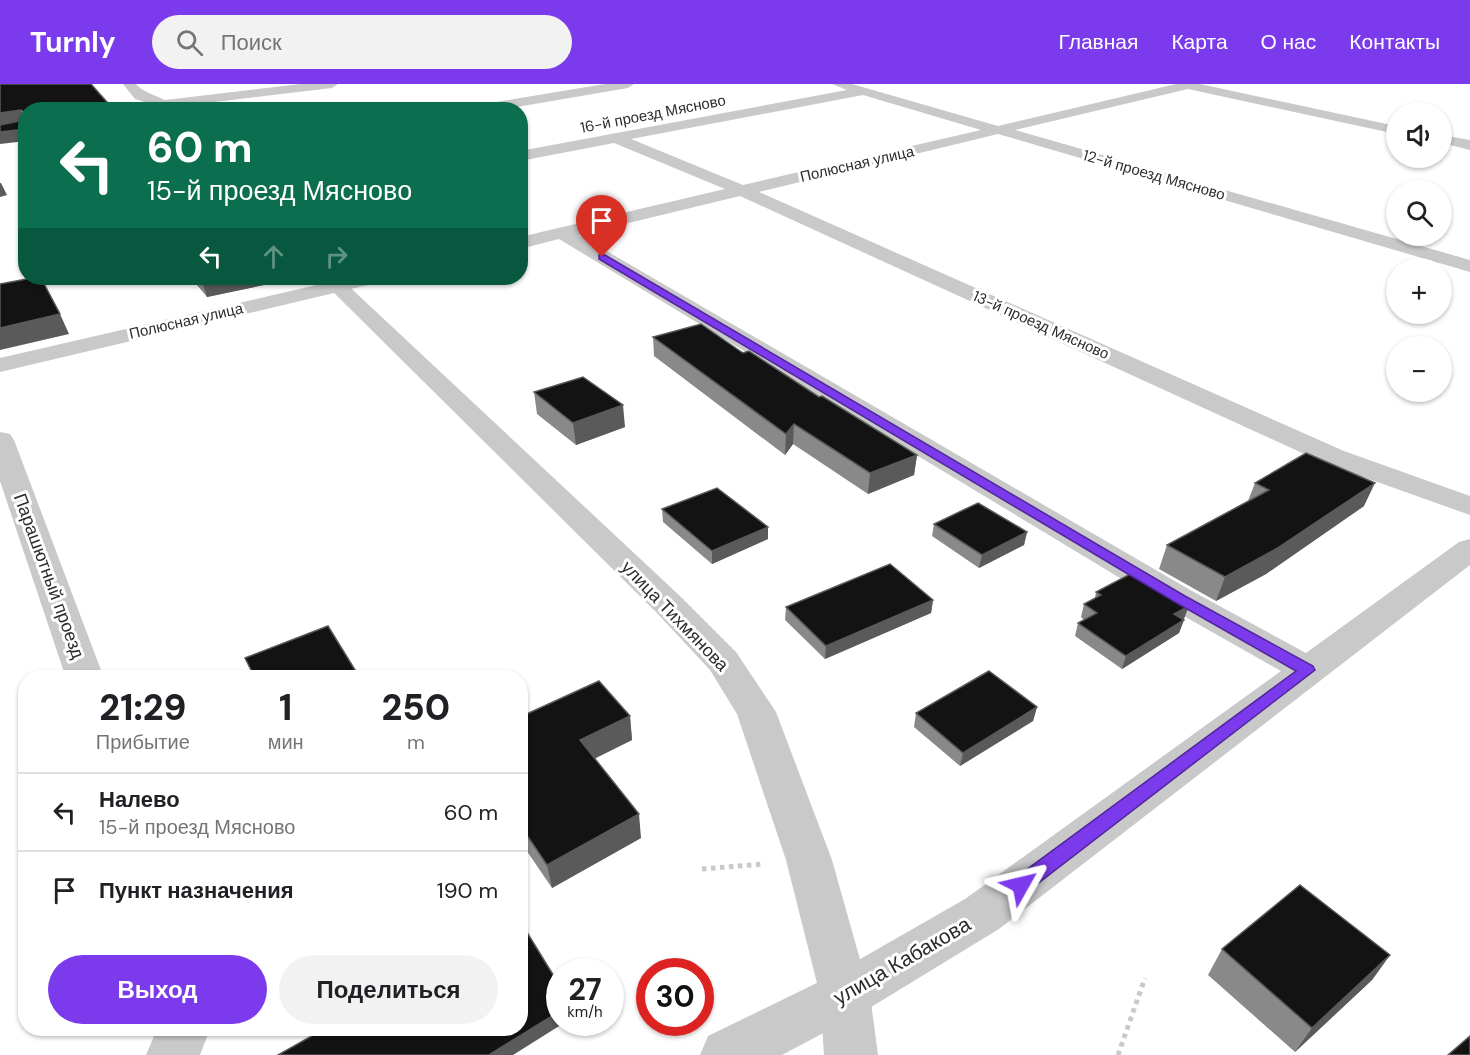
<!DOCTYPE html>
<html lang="ru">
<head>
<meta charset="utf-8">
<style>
	body { margin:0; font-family:"DM Sans",sans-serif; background:#f2f2f2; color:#202124; height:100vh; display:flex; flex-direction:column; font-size:22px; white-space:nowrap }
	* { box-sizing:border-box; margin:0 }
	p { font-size:20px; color:#757577 }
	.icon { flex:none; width:33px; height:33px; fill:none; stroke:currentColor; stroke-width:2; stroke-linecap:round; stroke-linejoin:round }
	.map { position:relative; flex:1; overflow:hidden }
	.side { position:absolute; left:18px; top:586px; width:510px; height:366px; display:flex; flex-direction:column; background:#fff; border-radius:24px; box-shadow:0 2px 4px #0004 }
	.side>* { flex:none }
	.top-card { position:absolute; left:18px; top:18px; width:510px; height:183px; border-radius:24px; box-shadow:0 2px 4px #0004; background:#0b6e4f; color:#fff; overflow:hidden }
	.fabs { position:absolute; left:1386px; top:18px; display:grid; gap:12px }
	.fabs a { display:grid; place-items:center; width:66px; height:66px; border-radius:50%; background:#fff; box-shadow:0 2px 4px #0004; font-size:30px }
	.speed { position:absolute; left:546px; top:874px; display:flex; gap:12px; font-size:30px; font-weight:700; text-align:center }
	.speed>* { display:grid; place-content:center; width:78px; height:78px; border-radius:50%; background:#fff; box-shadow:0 2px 4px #0004; line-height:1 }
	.speed small { font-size:15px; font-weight:400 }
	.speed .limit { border:9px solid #d22; background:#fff; color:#111 }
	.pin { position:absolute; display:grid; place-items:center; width:51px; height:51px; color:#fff; margin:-62px -26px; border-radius:50% 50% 50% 0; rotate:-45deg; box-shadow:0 0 6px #0007 }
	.pin .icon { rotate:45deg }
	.me { position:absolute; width:66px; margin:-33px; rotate:53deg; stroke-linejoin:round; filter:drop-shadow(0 0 4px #0008) }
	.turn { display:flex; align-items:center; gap:21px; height:126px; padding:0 30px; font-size:27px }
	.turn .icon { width:78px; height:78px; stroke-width:2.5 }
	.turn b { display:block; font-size:42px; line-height:51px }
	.lanes { display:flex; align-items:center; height:57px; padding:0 30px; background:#0003; justify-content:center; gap:30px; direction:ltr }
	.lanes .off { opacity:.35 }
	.eta { display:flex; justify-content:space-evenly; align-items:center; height:102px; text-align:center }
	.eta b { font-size:36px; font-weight:800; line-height:42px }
	.cta { display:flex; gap:12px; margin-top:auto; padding:12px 30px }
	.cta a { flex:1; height:69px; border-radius:36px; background:#7c3aed; color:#fff; font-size:24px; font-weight:800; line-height:69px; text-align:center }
	.cta a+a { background:#f2f2f2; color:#202124 }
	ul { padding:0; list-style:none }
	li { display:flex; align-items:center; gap:18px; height:78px; padding:0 30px; border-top:2px solid #e0e0e0 }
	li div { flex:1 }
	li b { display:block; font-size:22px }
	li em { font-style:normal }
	header { display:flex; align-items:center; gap:36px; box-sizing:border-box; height:84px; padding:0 30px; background:#7c3aed; color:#fff }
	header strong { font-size:28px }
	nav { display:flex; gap:33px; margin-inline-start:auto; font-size:21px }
	.search { width:420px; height:54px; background:#f2f2f2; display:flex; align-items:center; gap:15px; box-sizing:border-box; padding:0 21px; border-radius:33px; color:#757577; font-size:22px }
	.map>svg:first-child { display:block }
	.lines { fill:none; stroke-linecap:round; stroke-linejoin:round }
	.path { stroke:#c9c9c9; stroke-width:5; stroke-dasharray:4.5 4.5; stroke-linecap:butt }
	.minor { fill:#c9c9c9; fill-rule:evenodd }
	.tertiary { fill:#c9c9c9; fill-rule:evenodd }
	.wall { fill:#898989 }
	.shaded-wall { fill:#5a5a5a }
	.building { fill:#131313; stroke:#5a5a5a; stroke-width:1.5 }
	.route { fill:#7c3aed; stroke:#51269a; stroke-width:1.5 }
	.labels { text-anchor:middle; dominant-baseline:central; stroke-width:6; stroke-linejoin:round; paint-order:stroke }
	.far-street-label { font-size:15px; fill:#2c2c2c; stroke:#fff }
	.street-label { font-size:18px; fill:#2c2c2c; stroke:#fff }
	.near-street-label { font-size:21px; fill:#2c2c2c; stroke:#fff }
</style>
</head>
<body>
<header>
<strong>Turnly</strong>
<div class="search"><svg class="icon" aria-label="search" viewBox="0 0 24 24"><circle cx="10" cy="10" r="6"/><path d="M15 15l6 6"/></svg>Поиск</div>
<nav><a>Главная</a><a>Карта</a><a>О нас</a><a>Контакты</a></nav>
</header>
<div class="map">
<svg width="1470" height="971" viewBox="0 0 1470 971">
	<rect width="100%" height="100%" fill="#fff"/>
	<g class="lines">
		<path class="path" d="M702 785 764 780
			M1118 971 1145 894"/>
		<path class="minor" d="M300 0H338L332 4 165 24 158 20 165 16Z
			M605 0H634L628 4 499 26H466L472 22Z
			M832 0H852L998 42 1176 0H1200L1396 42V50L1188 5 1015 46 1470 176V188L998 50 759 108 1344 367 1470 412V431L1324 379 740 112 579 151 1192 507 1306 569 1459 458 1470 455V481L999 845 863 928 782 971H700L708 952 827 894 965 815 1281 587 1168 523 559 155 520 165V153L725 105 614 59 520 77V67L847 6ZM863 11 981 46 743 101 631 55Z
			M136 20 141 21 142 26H125Z
			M1442 51 1470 56V66L1442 59Z
			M347 194H382L379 198 372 200 0 288V274Z
			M0 348 10 350 14 356 104 594H66L0 397Z
			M157 945H210L200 971H146Z"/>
		<path class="tertiary" d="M123 0H136C148 13 166 11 175 26H162L160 23 135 15Z
			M319 194H340L680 512 736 568 776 628 832 776 870 911 878 971H824L820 911 786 776 737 630 710 586 656 528Z"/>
	</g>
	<path class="wall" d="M191 194H282L283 197 207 213Z
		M653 253 743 269 917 371 914 391 868 410 793 360 785 371 654 272Z
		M534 308 625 343 576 361 537 330Z
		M1255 399 1364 422 1266 490 1216 517 1159 485 1167 461 1248 417Z
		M662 425 768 443V455L712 480 663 438Z
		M934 440 1027 448 1024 461 979 484 932 452Z
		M1096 508 1184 535 1183 536H1184L1179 549 1122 585 1075 552 1078 539 1084 536 1081 533 1084 520 1095 514Z
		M933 516 931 529 825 575 785 536 786 523Z
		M1037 623 1033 637 960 682 914 643 916 629Z
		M630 632 632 656 595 674 641 754 552 804 520 757V633Z
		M1222 865 1390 871 1372 896 1295 968 1208 891Z"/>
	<path class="shaded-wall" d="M21 26 26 37 0 41V29Z
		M26 45V57L0 60V48Z
		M0 99H1L7 111 0 113Z
		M223 194H282L283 197 207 213 202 198Z
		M60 230 69 250 0 266V244Z
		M623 321 625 343 576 361 573 339Z
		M794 340 793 360 785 371 786 350Z
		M917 371 914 391 868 410 870 389Z
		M1375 399 1364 422 1266 490 1216 517 1225 493Z
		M768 443V455L712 480V467Z
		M1027 448 1024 461 979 484 982 471Z
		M933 516 931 529 825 575 826 562Z
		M1189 522 1184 535 1169 543 1174 530Z
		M1184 536 1179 549 1122 585 1126 572Z
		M1037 623 1033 637 960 682 963 669Z
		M630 632 632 656 584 680 580 656Z
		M639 730 641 754 552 804 547 781Z
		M1390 871 1372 896 1295 968 1312 944Z
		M560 927V939H564L513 971H489Z"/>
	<path class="building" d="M0 0H91L114 26H26V45L0 48V41L24 36V28L21 26 0 29Z
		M32 194H41L60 230 0 244V200Z
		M198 194H223L202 198Z
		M701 240 743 269 749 267 819 313 822 312 917 371 870 389 794 340 786 350 653 253Z
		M583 293 623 321 573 339 534 308Z
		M1306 369 1375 399 1276 465 1225 493 1167 461 1269 406 1255 399Z
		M717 404 768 443 712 467 662 425Z
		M978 419 1027 448 982 471 934 440Z
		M890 480 933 516 826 562 786 523Z
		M1132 489 1189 522 1174 530 1184 536 1126 572 1078 539 1097 529 1084 520 1101 511 1096 508Z
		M328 542 360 594H255L245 574Z
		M989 587 1037 623 963 669 916 629Z
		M599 597 630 632 580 656 639 730 547 781 520 741V633Z
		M1300 801 1390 871 1312 944 1222 865Z
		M520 837 560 902V927L489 971H278L324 945H520Z
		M1470 952V971H1448Z"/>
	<path class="route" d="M599 171H605L1185 512 1313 582 1315 586 1028 807 1021 809 1014 807 1011 801 1014 795 1296 587 1175 518 599 175Z"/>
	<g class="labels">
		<g class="far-street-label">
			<text transform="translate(653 30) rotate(-11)">16-й проезд Мясново</text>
			<text transform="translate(857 80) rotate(-13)">Полюсная улица</text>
			<text transform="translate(1154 91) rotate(16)">12-й проезд Мясново</text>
			<text transform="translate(186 237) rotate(-13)">Полюсная улица</text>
			<text transform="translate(1041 241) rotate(24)">13-й проезд Мясново</text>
		</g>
		<g class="street-label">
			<text transform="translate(49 492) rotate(70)">Парашютный проезд</text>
			<text transform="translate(675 532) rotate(46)">улица Тихмянова</text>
		</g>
		<g class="near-street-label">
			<text transform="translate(902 877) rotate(-30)">улица Кабакова</text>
		</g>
	</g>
</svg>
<div class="fabs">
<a><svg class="icon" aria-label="sound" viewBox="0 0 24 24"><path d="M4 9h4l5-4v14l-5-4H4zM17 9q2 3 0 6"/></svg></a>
<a><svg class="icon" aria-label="search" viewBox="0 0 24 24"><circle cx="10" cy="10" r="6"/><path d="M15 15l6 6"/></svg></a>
<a>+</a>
<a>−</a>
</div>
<div class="speed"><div>27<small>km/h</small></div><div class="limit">30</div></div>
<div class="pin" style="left:602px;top:173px;background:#d93025"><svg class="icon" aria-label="arrive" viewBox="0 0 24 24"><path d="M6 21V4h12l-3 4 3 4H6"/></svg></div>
<svg class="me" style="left:1021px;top:801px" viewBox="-20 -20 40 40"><path d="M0-17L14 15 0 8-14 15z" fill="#7c3aed" stroke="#fff" stroke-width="4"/></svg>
<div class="top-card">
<div class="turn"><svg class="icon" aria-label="left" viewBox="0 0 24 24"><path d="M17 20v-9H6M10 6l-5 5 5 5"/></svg><div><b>60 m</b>15-й проезд Мясново</div></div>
<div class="lanes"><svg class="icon" aria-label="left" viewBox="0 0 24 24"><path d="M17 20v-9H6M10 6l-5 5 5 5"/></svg><svg class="icon off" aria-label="ahead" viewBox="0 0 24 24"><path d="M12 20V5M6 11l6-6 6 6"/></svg><svg class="icon off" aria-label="right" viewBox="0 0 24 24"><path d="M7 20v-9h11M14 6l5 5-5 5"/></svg></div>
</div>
<section class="side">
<div class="eta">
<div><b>21:29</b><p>Прибытие</p></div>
<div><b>1</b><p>мин</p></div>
<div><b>250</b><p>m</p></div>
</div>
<ul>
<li><svg class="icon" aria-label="left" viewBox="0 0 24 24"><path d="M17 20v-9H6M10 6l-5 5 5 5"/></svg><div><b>Налево</b><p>15-й проезд Мясново</p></div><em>60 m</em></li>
<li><svg class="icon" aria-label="arrive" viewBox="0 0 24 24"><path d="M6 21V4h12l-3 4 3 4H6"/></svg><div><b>Пункт назначения</b></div><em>190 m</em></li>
</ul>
<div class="cta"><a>Выход</a><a>Поделиться</a></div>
</section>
</div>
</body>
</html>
